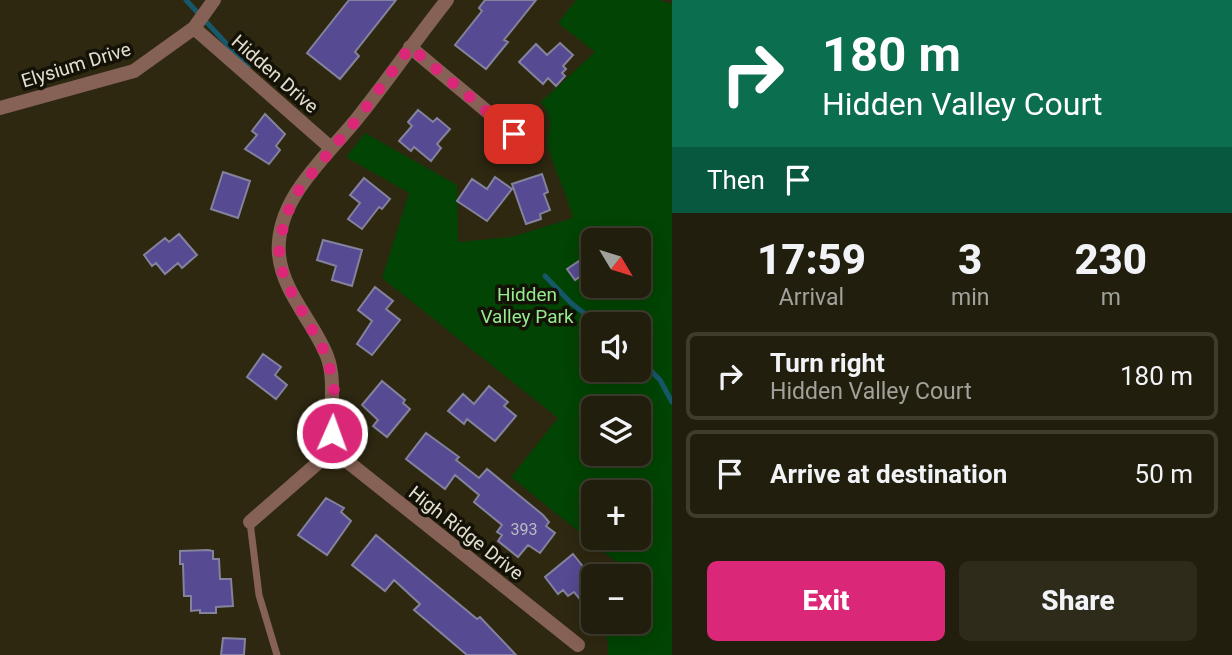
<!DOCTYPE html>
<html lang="en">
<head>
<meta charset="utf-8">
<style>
	body { margin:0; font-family:Roboto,sans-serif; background:#2e2b1b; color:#f1f3f6; height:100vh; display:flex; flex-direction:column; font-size:26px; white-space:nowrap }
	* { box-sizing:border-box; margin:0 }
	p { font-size:23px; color:#a2a29d }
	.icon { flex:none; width:38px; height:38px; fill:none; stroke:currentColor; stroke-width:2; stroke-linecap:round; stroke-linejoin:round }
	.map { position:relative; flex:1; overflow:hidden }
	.panel { display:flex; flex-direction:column; background:#221e0d; width:560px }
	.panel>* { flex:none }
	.guide { background:#0b6e4f; color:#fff; overflow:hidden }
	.needle { width:46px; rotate:128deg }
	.fabs { position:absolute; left:581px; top:228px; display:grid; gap:14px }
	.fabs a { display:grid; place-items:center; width:70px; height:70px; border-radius:10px; background:#221e0d; box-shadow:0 4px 18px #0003,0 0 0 2px #3f3c2e; font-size:35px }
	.pin { position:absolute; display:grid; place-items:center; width:60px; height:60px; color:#fff; margin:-30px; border-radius:14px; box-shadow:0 4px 10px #0006 }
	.me { position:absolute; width:77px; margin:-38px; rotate:2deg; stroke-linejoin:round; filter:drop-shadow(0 0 5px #0008) }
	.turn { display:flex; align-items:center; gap:24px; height:147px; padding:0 35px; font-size:32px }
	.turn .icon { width:91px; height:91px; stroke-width:2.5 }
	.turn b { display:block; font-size:49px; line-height:60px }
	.then { display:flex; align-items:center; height:66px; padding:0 35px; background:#0003; gap:14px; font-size:26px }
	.eta { display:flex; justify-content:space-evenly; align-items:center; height:119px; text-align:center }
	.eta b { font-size:42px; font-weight:800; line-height:49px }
	.primary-button { display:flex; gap:14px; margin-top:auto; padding:14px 35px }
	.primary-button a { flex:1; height:80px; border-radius:10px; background:#db2777; color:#fff; font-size:28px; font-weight:800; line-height:80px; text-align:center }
	.primary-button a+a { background:#2e2b1b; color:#f1f3f6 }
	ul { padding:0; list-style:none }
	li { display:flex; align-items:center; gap:21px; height:88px; margin:0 14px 10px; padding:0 21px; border:4px solid #3f3c2e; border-radius:10px }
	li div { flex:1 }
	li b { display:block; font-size:26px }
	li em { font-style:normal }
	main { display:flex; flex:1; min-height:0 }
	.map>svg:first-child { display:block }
	.green { fill:#024403; fill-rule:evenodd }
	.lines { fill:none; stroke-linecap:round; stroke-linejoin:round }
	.stream { stroke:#16586a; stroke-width:5 }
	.building { fill:#564a93; stroke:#84829c; stroke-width:2 }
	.service { stroke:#866155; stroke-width:7 }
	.minor { stroke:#866155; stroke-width:14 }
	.route { stroke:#db2777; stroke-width:12; stroke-dasharray:0 21.6 }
	.labels { text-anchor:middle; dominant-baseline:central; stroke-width:7; stroke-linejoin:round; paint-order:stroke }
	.number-label { font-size:16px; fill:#bfbac1 }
	.street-label { font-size:19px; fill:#e2dfd0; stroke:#141107 }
	.park-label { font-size:19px; fill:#96ea90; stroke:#141107 }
</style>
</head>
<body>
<main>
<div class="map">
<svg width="672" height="655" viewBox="0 0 672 655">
	<rect width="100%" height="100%" fill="#2e2811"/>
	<path class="green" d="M576 0H659L672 4V655H608V642L599 621H639V576H627L629 572 511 477 558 418 382 278 409 193 346 157 365 133 457 185 458 242 512 237 573 218C567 195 556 173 549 150 544 131 559 127 541 102L595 52 558 23ZM593 240H639V285H593ZM593 324H639V369H593ZM593 408H639V453H593ZM593 492H639V537H593Z"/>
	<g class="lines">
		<path class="stream" d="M186 0 248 67
			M545 276 571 303 598 324
			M639 358 660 380 672 402"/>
	</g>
	<path class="building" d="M349 0H396L355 52 359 56 340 79 307 53Z
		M485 0H536L504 40 508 42 486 69 455 45 482 11 479 8Z
		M560 43 573 55 563 66 566 69 562 73 565 76 556 86 548 78 543 84 519 62 536 44 547 55Z
		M418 110 433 122 437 118 450 129 437 144 441 148 431 161 414 147 411 151 399 141 412 126 408 122Z
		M265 114 285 134 276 146 280 150 269 164 245 149 257 135 252 131Z
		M223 172 250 181 238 218 211 209Z
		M542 174 548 192 544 194 550 210 540 214 541 219 526 224 512 184Z
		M495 177 512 189 487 221 457 201 472 179 487 189Z
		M364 178 390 199 382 209 379 207 362 229 348 219 360 203 350 195Z
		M179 234 197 255 182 268 178 263 165 274 156 263 152 266 144 255 165 238 169 242Z
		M323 240 362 250 352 286 332 280 336 266 317 260Z
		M582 259 589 270 575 280 567 269Z
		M375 287 393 301 386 309 400 320 372 355 357 344 372 321 358 310Z
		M263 354 281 367 275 375 287 385 276 399 247 377Z
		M382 381 405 400 403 403 410 409 387 437 373 426 378 420 362 405Z
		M489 386 508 402 504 406 516 416 495 441 467 419 464 424 448 411 463 394 474 404Z
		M426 433 459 457 456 460 479 478 487 469 543 515 549 522 546 526 555 533 540 553 528 545 518 557 498 541 502 535 497 532 502 525 474 502 479 495 455 475 445 489 406 459Z
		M326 498 344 508 341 512 351 521 327 555 298 535Z
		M376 535 477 619 480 617 516 655H467L414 610 420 604 394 580 385 591 352 565Z
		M208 550 213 551V559H219L220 579H231L233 606 216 607V613H200V610L191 611V596H184L183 564H180V551Z
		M573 554 593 579V586L579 598 574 592 568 596 563 590 558 594 545 577Z
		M223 638 245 639 244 655H221Z"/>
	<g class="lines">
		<path class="service" d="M250 522 259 595 277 655"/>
		<path class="minor" d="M447 0C417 38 390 77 360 115 329 155 274 198 279 255 283 293 313 321 327 356 340 390 321 429 343 458L578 645
			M194 28 331 148
			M410 47 514 134
			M0 108 134 71 194 28 214 0
			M250 522 335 448"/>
	</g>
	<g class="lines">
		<path class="route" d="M332 433 334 386 327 356 284 279 279 253 284 219 301 186 359 117 410 47 514 134"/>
	</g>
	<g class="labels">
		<g class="number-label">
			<text x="524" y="529">393</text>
		</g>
		<g class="street-label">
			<text transform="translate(76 65) rotate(-17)">Elysium Drive</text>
			<text transform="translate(275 74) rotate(41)">Hidden Drive</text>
			<text transform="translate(466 533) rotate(38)">High Ridge Drive</text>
		</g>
		<g class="park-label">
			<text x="527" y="294">Hidden<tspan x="527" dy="22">Valley Park</tspan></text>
		</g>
	</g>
</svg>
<div class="fabs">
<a><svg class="needle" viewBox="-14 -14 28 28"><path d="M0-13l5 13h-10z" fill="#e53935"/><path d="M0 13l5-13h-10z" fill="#a2a29d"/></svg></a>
<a><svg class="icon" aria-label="sound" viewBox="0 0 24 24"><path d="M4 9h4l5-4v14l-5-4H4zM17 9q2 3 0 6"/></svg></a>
<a><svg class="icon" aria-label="layers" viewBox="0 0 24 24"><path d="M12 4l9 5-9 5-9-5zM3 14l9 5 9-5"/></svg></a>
<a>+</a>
<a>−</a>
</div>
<div class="pin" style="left:514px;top:134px;background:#d93025"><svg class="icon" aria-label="arrive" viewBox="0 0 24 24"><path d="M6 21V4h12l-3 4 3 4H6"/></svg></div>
<svg class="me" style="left:332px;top:433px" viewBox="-20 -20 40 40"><circle r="17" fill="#db2777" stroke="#fff" stroke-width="3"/><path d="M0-11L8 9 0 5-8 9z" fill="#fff"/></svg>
</div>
<section class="panel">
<div class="guide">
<div class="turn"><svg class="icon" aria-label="right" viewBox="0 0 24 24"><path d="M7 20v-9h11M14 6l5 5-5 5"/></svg><div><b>180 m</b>Hidden Valley Court</div></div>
<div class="then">Then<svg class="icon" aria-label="arrive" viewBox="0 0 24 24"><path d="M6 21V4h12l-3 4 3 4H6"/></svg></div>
</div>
<div class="eta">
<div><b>17:59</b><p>Arrival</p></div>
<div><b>3</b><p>min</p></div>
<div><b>230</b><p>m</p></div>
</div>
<ul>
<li><svg class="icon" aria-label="right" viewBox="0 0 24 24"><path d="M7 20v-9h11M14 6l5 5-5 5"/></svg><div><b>Turn right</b><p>Hidden Valley Court</p></div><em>180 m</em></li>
<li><svg class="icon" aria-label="arrive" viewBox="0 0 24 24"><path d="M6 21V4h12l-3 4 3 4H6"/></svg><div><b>Arrive at destination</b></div><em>50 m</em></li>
</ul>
<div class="primary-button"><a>Exit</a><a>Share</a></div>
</section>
</main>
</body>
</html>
